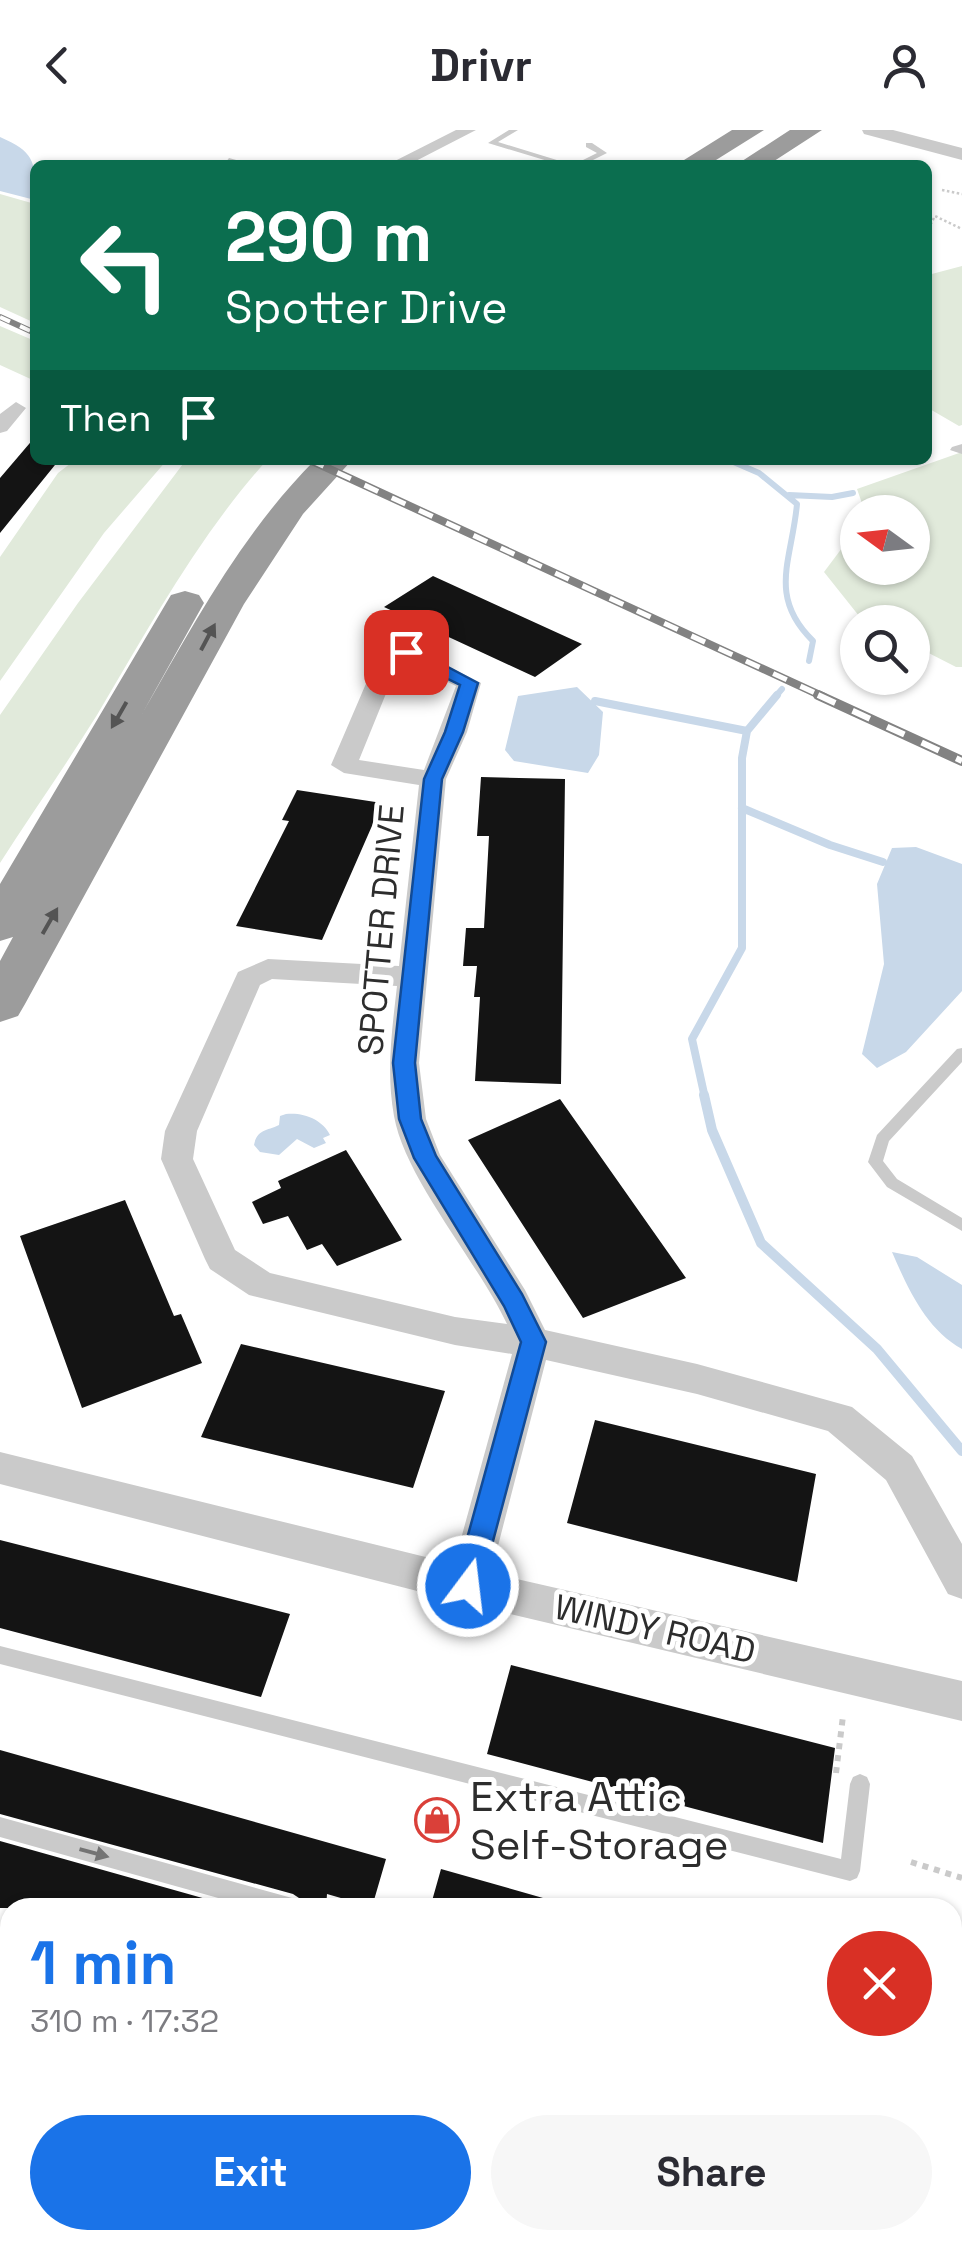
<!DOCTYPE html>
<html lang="en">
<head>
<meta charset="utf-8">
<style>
	body { margin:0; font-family:"Space Grotesk",sans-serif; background:#f7f7f7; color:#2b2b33; height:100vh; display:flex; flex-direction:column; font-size:38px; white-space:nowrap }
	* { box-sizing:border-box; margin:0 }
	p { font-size:32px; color:#7c7c81 }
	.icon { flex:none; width:55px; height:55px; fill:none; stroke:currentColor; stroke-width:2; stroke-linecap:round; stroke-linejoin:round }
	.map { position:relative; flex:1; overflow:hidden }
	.details { position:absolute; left:0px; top:1768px; width:962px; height:352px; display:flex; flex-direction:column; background:#fff; border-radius:30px 30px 0 0; box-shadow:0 2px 8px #0004 }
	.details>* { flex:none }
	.banner { position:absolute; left:30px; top:30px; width:902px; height:305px; border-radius:15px; box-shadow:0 2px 8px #0004; background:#0b6e4f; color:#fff; overflow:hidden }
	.needle { width:65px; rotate:285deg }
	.controls { position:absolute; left:840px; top:365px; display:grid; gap:20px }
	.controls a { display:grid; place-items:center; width:90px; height:90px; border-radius:50%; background:#fff; box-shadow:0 2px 8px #0004; font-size:50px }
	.pin { position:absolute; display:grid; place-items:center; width:85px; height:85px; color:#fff; margin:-42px; border-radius:20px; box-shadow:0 5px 15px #0006 }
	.me { position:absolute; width:110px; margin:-55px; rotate:15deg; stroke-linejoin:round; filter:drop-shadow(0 0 8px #0008) }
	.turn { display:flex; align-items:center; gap:35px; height:210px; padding:0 30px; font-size:45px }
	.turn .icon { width:130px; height:130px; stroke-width:2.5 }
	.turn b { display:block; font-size:70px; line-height:85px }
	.then { display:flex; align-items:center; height:95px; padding:0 30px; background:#0003; gap:20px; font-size:38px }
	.round { display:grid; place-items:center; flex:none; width:105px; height:105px; border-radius:52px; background:#f7f7f7 }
	.overview { display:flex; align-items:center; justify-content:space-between; height:170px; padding:0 30px }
	h1 { font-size:60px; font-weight:700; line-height:75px; color:#1a73e8 }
	.cta { display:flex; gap:20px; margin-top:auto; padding:20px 30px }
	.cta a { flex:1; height:115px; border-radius:60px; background:#1a73e8; color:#fff; font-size:40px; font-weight:700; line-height:115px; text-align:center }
	.cta a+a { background:#f7f7f7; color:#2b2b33 }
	header { display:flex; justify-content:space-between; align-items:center; height:130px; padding:0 30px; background:#fff; font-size:45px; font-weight:700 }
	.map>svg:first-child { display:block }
	.green { fill:#e1eadb }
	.water { fill:#c8d8e9 }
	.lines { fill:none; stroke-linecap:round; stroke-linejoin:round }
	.stream-far2 { stroke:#c8d8e9; stroke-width:6 }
	.stream-far1 { stroke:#c8d8e9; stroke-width:8 }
	.stream { stroke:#c8d8e9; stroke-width:10 }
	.building { fill:#141414 }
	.path-far1 { stroke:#cacaca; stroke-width:2.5; stroke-dasharray:2.5 2.5; stroke-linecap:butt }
	.path { stroke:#cacaca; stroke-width:6; stroke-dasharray:6 6; stroke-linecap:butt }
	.service { fill:#cacaca; fill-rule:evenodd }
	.pedestrian { fill:#cacaca; fill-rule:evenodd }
	.minor { fill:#cacaca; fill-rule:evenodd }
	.tertiary { fill:#cacaca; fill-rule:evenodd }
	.trunk { fill:#9c9c9c; fill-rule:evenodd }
	.rail-far2-casing { stroke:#828282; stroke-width:6 }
	.rail-far1-casing { stroke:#828282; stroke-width:8 }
	.rail-casing { stroke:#828282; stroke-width:10 }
	.rail-far2 { stroke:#fff; stroke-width:4; stroke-dasharray:11; stroke-linecap:butt }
	.rail-far1 { stroke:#fff; stroke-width:5; stroke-dasharray:15; stroke-linecap:butt }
	.rail { stroke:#fff; stroke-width:6; stroke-dasharray:19; stroke-linecap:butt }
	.oneway { fill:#545454 }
	.oneway2 { fill:#747474 }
	.route { fill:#1a73e8; stroke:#114b97; stroke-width:2.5 }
	.labels { text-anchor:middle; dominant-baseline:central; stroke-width:10; stroke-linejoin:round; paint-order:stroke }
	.street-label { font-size:35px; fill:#2d2d2d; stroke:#fff }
	.near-poi-label { font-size:42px; fill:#2d2d2d; stroke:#fff; text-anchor:start }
</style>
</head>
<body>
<header><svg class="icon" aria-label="back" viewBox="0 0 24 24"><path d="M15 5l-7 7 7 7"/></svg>Drivr<svg class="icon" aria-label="person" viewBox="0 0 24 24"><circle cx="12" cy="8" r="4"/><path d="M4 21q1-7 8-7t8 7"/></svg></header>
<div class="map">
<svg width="962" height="2118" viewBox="0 0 962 2118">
	<rect width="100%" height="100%" fill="#fff"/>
	<path class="green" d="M0 64 35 74V193L0 177Z
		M962 136V295L959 296 928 278V145Z
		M0 196 35 211V251L0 235Z
		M962 322V537H956L913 515 912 492 863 491 824 442 857 398 858 438H912V382H865L857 359Z
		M75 330H167L104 403 0 551V427L58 343Z
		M186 330H267C197 408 150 496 97 585 66 635 32 683 0 733V585L78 473Z"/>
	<path class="water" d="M0 7C37 23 35 33 35 70L0 61Z
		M577 557 603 582 599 625 588 643 514 631 505 620 518 566Z
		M916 717 962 734V861L906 922 877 938 862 924 884 834 877 754 892 718Z
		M286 984C304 982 323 990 330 1005L323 1008 326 1013 314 1018 297 1009 279 1025 260 1022 254 1015C257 999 267 1001 279 995L280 986Z
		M892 1122 917 1127 962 1155V1219C926 1199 908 1159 892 1122Z"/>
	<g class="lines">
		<path class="stream-far2" d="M729 330 759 343 797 374C792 430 767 466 813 511L809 531
			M789 365 832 367 853 363
			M775 567 782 559"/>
		<path class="stream-far1" d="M595 571 747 601
			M742 678 830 715 883 732
			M705 968 692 909 742 818V628L747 601 777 565"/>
		<path class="stream" d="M704 965 712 1000 761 1113 877 1219 962 1321"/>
	</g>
	<path class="building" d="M35 307V330H59L0 403V348Z
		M433 446 582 514 535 547 384 477Z
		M481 647 565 649 561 954 475 951 480 867H474L477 836H463L466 798H484L489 706H477Z
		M297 660 382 673 322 810 236 796 289 691 282 690Z
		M560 969 686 1148 583 1188 468 1010Z
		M346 1020 402 1110 337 1136 322 1114 307 1120 288 1086 263 1094 252 1072 281 1058 278 1051Z
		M125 1070 174 1186 181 1184 202 1233 82 1278 20 1106Z
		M241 1214 445 1261 413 1358 201 1307Z
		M595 1290 816 1344 797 1452 567 1393Z
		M0 1410 290 1484 261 1567 0 1498Z
		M511 1535 835 1618 823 1713 487 1624Z
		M0 1620 386 1729 372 1777 327 1764 326 1778H306L302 1770 293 1764 0 1684Z
		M0 1711 238 1778H0Z
		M441 1739 550 1770 549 1778H430Z"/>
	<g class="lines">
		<path class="path-far1" d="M942 60 962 64
			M928 99 935 86 962 99"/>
		<path class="path" d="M836 1643 843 1586
			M911 1732 962 1748"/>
		<path class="service" d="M509 0H518L498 12 573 35H561L488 13Z
			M586 13H592L607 23 583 35H573L597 23 586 17Z
			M229 28 247 33 248 35 226 32Z
			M483 33 497 35H479Z
			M962 918V932L889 1011 883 1031 897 1049 962 1088V1101L887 1057 868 1032 877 1005 957 919Z
			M0 1516 841 1729 850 1654 853 1647 860 1644 867 1647 870 1654 860 1741 857 1748 850 1751 0 1534Z
			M0 1687 292 1768 299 1771 302 1778H254L0 1707Z
			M0 1841 10 1844V1864L0 1861Z
			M294 2110H316L317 2118H295Z
			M436 2110H482L485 2118H439Z
			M860 2110H882L881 2118H859Z"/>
		<path class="pedestrian" d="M962 314V324L950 320 952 317Z"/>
		<path class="minor" d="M456 0H476L408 35H387Z
			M16 272 26 278 7 301 0 303V284Z
			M406 515 481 553 467 602 446 649 419 933 426 989 440 1025 525 1160 545 1200 697 1234 852 1277 912 1326 962 1414V1469L948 1464 886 1350 828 1301 697 1264 546 1230 491 1443 962 1551V1591L468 1474 0 1354V1322L454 1434 512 1224 455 1215 249 1165 210 1139 205 1129 161 1029 165 1001 238 842 268 829 399 836 419 655 344 643 331 635 374 535ZM407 532 456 556 424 640 359 630 396 539ZM272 849 397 856C392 900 386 942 394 986 405 1049 478 1132 507 1194L455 1187 270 1143 235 1120 193 1029 197 1001 260 855Z"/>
		<path class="tertiary" d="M862 0H893L962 18V30L864 4Z"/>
		<path class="trunk" d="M732 0H764L708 35H676Z
			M790 0H822L768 35H736Z
			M315 330H352L303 384 244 474 25 874 18 886 0 892V831L13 807 0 811V754L171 465 185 461 199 465 204 473 142 584C193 495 242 403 315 330Z"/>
		<g class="rail-far2-casing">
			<path id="rail-far2" d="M0 187 35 203"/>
		</g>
		<g class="rail-far1-casing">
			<path id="rail-far1" d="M310 330 824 567"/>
		</g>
		<g class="rail-casing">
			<path id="rail" d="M818 565 962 631"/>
		</g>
		<use href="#rail-far2" class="rail-far2"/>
		<use href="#rail-far1" class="rail-far1"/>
		<use href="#rail" class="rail"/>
	</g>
	<defs><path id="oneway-solid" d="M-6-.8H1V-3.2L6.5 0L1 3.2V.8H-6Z" transform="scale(2.5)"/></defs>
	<g class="oneway">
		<use href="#oneway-solid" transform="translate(208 507) rotate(-62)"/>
		<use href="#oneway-solid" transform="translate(119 585) rotate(120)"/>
		<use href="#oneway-solid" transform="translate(50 791) rotate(-60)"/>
	</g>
	<use class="oneway2" href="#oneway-solid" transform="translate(94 1723) rotate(15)"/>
	<path class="route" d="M401 518H412L478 553 463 602 442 649 415 933 421 989 436 1026 522 1164 546 1212 481 1456 477 1465 468 1468 458 1465 454 1456 521 1212 504 1176 414 1028 399 989 393 933 424 649 445 602 460 555 401 526Z"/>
	<defs>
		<g id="shop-ring" transform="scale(2.25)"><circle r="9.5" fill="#fff" stroke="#da4039" stroke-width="1.5"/><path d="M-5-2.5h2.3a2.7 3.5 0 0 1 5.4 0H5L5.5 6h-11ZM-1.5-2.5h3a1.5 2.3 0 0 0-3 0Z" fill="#da4039"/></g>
	</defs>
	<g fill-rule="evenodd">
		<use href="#shop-ring" x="437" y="1690"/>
	</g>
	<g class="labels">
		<g class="street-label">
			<text transform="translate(381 800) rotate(-85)">SPOTTER DRIVE</text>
			<text transform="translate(655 1499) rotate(13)">WINDY ROAD</text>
		</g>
		<g class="near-poi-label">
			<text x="470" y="1666">Extra Attic<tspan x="470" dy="48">Self-Storage</tspan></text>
		</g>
	</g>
</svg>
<div class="controls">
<a><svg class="needle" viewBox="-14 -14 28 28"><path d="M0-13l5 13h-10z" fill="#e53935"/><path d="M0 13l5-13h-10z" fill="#7c7c81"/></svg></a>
<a><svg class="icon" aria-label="search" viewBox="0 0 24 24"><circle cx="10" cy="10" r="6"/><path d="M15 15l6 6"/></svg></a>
</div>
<div class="pin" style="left:406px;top:522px;background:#d93025"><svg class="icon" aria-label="arrive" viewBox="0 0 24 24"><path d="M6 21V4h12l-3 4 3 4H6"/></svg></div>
<svg class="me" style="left:468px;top:1456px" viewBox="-20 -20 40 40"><circle r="17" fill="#1a73e8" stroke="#fff" stroke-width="3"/><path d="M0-11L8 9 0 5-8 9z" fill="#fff"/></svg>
<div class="banner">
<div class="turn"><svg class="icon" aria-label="left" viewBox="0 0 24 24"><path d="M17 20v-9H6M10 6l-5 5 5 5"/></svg><div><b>290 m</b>Spotter Drive</div></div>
<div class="then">Then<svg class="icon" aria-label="arrive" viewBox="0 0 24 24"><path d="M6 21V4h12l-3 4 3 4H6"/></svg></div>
</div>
<section class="details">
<div class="overview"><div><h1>1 min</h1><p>310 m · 17:32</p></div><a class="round" style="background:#d93025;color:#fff"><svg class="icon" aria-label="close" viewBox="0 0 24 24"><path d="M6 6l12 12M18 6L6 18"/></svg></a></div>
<div class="cta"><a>Exit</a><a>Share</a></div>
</section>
</div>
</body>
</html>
